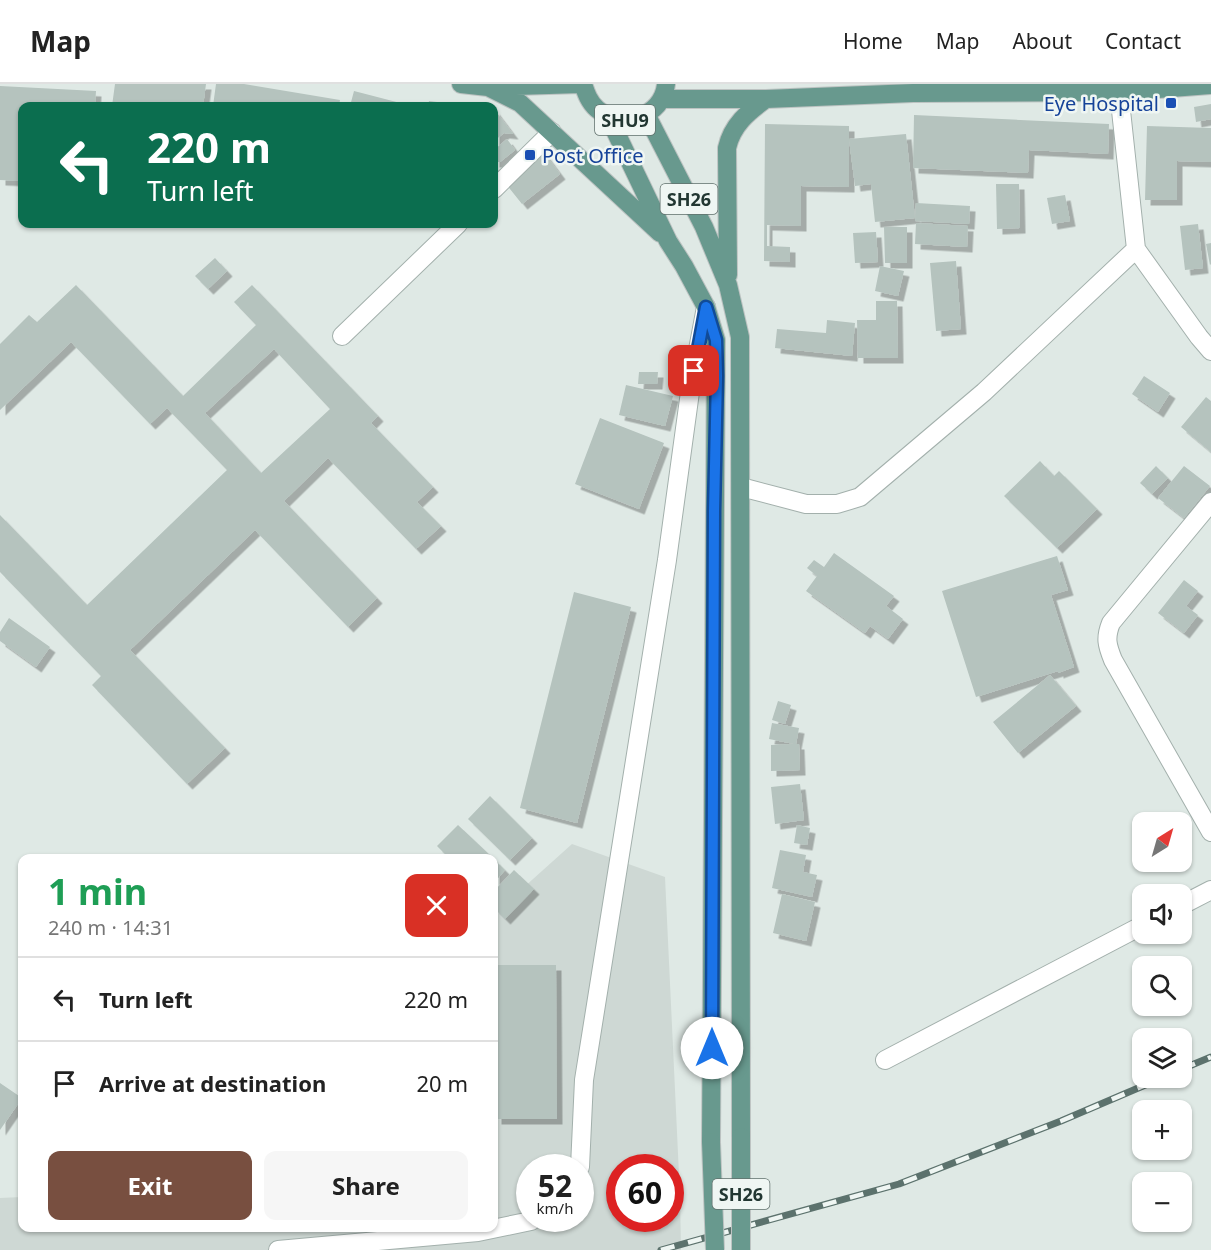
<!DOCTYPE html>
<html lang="en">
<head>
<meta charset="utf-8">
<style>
	body { margin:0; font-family:"Noto Sans",sans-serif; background:#f6f6f6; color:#222; height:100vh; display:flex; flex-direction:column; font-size:22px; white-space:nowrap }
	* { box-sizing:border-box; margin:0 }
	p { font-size:20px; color:#767676 }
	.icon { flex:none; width:33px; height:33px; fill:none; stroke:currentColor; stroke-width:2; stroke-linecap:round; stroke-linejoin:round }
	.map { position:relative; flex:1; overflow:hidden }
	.details { position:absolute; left:18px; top:770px; width:480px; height:378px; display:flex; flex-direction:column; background:#fff; border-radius:12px; box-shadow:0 2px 4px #0004 }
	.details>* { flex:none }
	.hud { position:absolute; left:18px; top:18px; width:480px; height:126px; border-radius:12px; box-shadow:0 2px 4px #0004; background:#0b6e4f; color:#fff; overflow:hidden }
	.needle { width:39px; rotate:37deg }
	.fabs { position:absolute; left:1132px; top:728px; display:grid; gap:12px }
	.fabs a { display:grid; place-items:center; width:60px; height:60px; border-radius:12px; background:#fff; box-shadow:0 2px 4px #0004; font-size:30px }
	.speed { position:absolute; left:516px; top:1070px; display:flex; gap:12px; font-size:30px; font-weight:700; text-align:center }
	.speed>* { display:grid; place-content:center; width:78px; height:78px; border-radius:50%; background:#fff; box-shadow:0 2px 4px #0004; line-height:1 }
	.speed small { font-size:15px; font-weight:400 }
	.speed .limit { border:9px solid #d22; background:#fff; color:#111 }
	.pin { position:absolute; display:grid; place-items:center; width:51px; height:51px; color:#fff; margin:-26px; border-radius:12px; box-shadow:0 3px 9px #0006 }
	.me { position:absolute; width:66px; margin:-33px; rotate:0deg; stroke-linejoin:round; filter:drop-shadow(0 0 4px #0008) }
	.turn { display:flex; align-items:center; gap:21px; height:126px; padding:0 30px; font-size:27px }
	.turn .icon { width:78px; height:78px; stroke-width:2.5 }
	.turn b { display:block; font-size:42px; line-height:51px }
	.round { display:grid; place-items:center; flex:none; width:63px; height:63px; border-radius:12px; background:#f6f6f6 }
	.headline { display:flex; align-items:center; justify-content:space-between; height:102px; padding:0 30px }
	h1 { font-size:36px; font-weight:700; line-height:45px; color:#1e9e55 }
	.action { display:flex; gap:12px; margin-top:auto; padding:12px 30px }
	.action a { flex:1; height:69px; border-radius:12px; background:#784f40; color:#fff; font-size:24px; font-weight:700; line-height:69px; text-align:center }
	.action a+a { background:#f6f6f6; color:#222 }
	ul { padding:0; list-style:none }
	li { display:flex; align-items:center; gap:18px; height:84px; padding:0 30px; border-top:2px solid #e0e0e0 }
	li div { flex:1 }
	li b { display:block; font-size:22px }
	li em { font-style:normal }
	header { display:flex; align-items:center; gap:36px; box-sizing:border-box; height:84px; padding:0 30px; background:#fff; border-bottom:2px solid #e0e0e0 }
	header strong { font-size:28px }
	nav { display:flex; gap:33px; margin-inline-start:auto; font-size:21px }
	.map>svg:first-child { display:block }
	.built { fill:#ced8d4; fill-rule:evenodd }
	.building { fill:#b5c3be; fill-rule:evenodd; filter:url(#shadow) }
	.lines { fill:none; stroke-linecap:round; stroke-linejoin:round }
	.minor-casing { stroke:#a3b0ac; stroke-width:20 }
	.primary-casing { stroke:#bdc3c2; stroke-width:20 }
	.minor { stroke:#fff; stroke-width:18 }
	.primary { stroke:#68998e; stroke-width:18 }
	.rail-casing { stroke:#5c726d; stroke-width:7 }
	.rail { stroke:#eff6f3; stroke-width:4.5; stroke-dasharray:14; stroke-linecap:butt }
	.primary-bridge-casing { stroke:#bdc3c2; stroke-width:20; stroke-linecap:butt }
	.primary-bridge { stroke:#68998e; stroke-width:18 }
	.route-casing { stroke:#114b97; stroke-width:15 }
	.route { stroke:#1a73e8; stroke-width:10 }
	.transit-dot { fill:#1a4fb4; stroke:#eff6f3; stroke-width:2 }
	.labels { text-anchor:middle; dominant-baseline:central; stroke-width:5; stroke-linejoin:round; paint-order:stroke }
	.shield { fill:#eff6f3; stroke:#60706c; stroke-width:1.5 }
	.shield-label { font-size:18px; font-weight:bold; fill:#223732 }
	.transit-label { font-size:20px; fill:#164399; stroke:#eff6f3; text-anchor:end }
</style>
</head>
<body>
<header>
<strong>Map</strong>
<nav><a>Home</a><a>Map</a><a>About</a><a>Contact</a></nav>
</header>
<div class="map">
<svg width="1211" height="1166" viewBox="0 0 1211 1166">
	<defs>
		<filter id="shadow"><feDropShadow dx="5.5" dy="5.5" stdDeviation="0" flood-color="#0004"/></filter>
	</defs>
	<rect width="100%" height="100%" fill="#dfe9e5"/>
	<path class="built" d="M572 760 665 793 680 1112 681 1166H0V1114L22 1113V1143H494V830ZM530 1083H580V1134H530ZM620 1083H670V1134H620Z"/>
	<path class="building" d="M115 0H206L203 22H112Z
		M216 0H244L340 16 339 22H213Z
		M0 2 96 7 95 22H22V97L0 96Z
		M354 7 412 22H350Z
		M429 17 461 21V22H428Z
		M1211 20V35L1196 38 1194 23Z
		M494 25 513 50 504 49 494 57Z
		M914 31 1109 40 1108 70 1029 66 1028 89 913 84Z
		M765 40 849 42V103L801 102V142L767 141V162L790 163V178L764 177Z
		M1147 42 1211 44V78L1177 77V116H1145Z
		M906 50 915 134 875 138 871 100 855 102 849 55Z
		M507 55 515 66 500 78H494V66Z
		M541 65 560 90 522 120 502 95Z
		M996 100H1019L1020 144 997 145Z
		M1065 111 1070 137 1052 140 1047 114Z
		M916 119 970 122 969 140 915 137Z
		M916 139 968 142 967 163 915 160Z
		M1198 140 1203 184 1185 186 1180 142Z
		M884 143H907V179H885Z
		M876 148 878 178 855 179 853 149Z
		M1211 159V180L1210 181 1206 160Z
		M215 174 227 187 208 205 195 192Z
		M956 177 961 245 936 247 930 179Z
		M880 182 904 187 898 212 875 207Z
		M76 201 183 312 256 241 234 218 252 201 378 332 371 339 433 403 417 418 441 442 416 465 328 374 284 417 377 514 348 543 255 446 130 566 225 664 187 700 92 601 101 592 0 488V431L87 521 227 386 167 324 150 340 71 258 0 326V260L29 231 37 238ZM274 265 330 325 261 389 205 329Z
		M876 217H897L898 274H858L857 236H876Z
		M827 236 855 239 852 272 775 264 777 245 826 249Z
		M639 288H658L657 300H638Z
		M1144 292 1170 309 1158 328 1132 310Z
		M626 301 673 312 665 342 619 331Z
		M1206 313 1211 317V368L1181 343Z
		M600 334 664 359 639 425 575 400Z
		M1040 377 1054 392 1059 387 1097 425 1057 464 1004 412Z
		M1156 382 1168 394 1152 410 1140 399Z
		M1184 382 1210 402 1184 434 1158 414Z
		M834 469 894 512 886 522 903 535 888 555 870 542 865 549 806 507 817 492 807 484 814 476 824 483Z
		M1057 472 1068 506 1051 511 1074 583 1058 589V587L976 613 942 507Z
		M1184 496 1198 507 1186 522 1198 531 1184 549 1158 529Z
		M574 508 631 523 577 739 520 724Z
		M9 534 50 563 36 583 0 557V548Z
		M1050 591 1076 622 1018 669 993 638Z
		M778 617 791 621 785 640 772 636Z
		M772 639 799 644 796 660H799L800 686 771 687V661L794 660 769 655Z
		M800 700 804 736 775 740 771 703Z
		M490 712 532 754 510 776 468 735Z
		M458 741 493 774H449L437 762Z
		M797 741 810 744 807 761 794 759Z
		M780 766 806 771 803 788 817 791 812 813 772 804Z
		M494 775 505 786 494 799Z
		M514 786 534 805 505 835 494 824V807Z
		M782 810 815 818 806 857 773 849Z
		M496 881H556L557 1035H496Z
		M0 999 22 1014 0 1046Z"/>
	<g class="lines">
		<g class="minor-casing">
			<path id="minor" d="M1119 8 1136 165 1199 253 1211 267
				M494 105 552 48
				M342 252 458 140
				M741 403 806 420H837L860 413 984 308 1136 165
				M1211 418 1111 539C1105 554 1107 561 1113 576L1211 748
				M1182 821 1211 806
				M885 976 1143 841
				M580 1083 584 996 667 476 690 308 706 223
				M278 1166 478 1148 531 1137 535 1134"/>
		</g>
		<g class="primary-casing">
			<path id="primary" d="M461 0 488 3 581 0
				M583 0C586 9 589 18 597 25 621 46 663 33 666 0
				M488 3 520 19 660 149
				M662 15H766L913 9 1119 8 1211 1
				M646 30 704 143 728 201 740 253 741 1053
				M608 32 668 157 684 182 706 223 716 256 711 1058
				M728 191 727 64C732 41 748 28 766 15"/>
		</g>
		<use href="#minor" class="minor"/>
		<use href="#primary" class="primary"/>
		<g class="rail-casing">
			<path id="rail" d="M1182 985 1211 973
				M661 1166 899 1100 1061 1037 1164 993"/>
		</g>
		<use href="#rail" class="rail"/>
		<g class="primary-bridge-casing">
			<path id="primary-bridge" d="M711 1058 715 1166
				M741 1166V1053"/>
		</g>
		<use href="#primary-bridge" class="primary-bridge"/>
	</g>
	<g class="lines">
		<g class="route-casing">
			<path id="route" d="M694 287 706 223 716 256 717 292 714 427 712 964"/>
		</g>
		<use href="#route" class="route"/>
	</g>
	<g class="transit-dot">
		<rect x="1165" y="13" width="12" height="12" rx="3"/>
		<rect x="524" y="65" width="12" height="12" rx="3"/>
	</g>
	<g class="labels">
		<g class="shield">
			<rect x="595" y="21" width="60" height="30" rx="4.5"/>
			<rect x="660.5" y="100" width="57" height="30" rx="4.5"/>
			<rect x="712.5" y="1095" width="57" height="30" rx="4.5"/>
		</g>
		<g class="shield-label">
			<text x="625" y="36">SHU9</text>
			<text x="689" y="115">SH26</text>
			<text x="741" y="1110">SH26</text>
		</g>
		<g class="transit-label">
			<text x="1159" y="19">Eye Hospital</text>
			<text x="542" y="71" text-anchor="start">Post Office</text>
		</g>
	</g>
</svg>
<div class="fabs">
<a><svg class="needle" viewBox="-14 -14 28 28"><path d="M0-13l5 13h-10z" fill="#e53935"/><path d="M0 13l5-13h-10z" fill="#767676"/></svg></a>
<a><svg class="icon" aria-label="sound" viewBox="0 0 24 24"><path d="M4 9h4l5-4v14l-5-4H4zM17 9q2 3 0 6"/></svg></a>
<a><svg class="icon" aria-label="search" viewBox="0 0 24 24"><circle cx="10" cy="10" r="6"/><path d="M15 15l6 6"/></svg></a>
<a><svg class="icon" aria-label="layers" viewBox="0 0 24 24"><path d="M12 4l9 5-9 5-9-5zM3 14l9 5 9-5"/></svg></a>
<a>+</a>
<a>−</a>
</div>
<div class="speed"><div>52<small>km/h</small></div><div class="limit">60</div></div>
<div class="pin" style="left:694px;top:287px;background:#d93025"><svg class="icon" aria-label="arrive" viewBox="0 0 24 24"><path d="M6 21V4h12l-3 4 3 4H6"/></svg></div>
<svg class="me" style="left:712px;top:964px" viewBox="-20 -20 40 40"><circle r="19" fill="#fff"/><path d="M0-13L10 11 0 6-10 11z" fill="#1a73e8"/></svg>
<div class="hud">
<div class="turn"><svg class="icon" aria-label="left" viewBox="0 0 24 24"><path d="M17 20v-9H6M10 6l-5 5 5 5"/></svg><div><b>220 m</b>Turn left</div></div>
</div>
<section class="details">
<div class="headline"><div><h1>1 min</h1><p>240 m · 14:31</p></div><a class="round" style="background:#d93025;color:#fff"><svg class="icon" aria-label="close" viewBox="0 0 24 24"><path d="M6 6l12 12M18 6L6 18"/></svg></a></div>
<ul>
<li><svg class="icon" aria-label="left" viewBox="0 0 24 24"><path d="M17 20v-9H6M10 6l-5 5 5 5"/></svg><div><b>Turn left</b></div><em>220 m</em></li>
<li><svg class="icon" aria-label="arrive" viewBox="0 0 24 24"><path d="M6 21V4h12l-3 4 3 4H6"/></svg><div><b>Arrive at destination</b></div><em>20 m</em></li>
</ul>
<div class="action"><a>Exit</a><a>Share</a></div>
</section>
</div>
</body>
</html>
